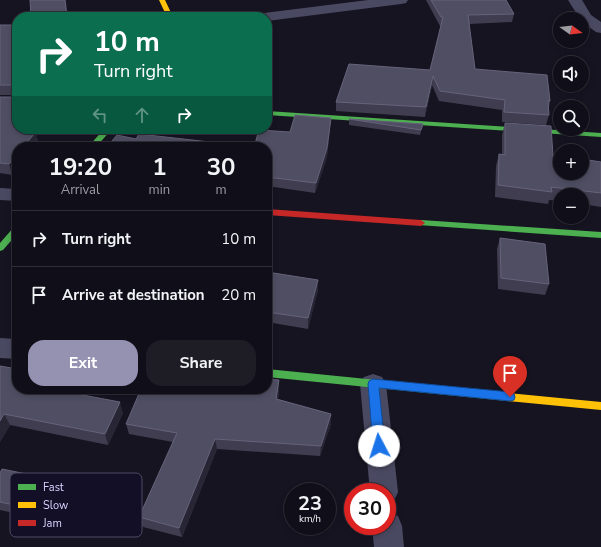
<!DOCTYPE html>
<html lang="en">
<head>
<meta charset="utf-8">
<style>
	body { margin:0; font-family:"Nunito Sans",sans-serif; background:#1e1d26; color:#f1f3f6; height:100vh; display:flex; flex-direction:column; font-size:15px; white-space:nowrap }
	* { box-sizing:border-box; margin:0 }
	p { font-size:13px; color:#9c9ca2 }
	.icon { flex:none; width:22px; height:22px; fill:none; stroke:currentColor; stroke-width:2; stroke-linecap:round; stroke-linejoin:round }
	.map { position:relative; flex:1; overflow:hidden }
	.side { position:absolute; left:12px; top:142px; width:260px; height:252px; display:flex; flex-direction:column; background:#100f19; border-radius:16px; box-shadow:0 2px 6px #0003,0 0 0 1px #302f38 }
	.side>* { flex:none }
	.hud { position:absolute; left:12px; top:12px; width:260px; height:122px; border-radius:16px; box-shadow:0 2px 6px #0003,0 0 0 1px #302f38; background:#0b6e4f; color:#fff; overflow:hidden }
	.needle { width:26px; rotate:104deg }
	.controls { position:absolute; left:553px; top:12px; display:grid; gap:8px }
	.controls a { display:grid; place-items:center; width:36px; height:36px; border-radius:50%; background:#100f19; box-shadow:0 2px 6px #0003,0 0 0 1px #302f38; font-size:20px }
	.speed { position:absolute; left:284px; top:483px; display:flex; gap:8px; font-size:20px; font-weight:700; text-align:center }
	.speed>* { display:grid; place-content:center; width:52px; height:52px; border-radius:50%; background:#100f19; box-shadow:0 2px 6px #0003,0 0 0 1px #302f38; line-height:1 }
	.speed small { font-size:10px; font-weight:400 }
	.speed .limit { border:6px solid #d22; background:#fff; color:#111 }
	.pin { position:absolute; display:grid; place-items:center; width:34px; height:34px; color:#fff; margin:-41px -17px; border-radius:50% 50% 50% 0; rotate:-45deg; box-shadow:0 0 4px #0007 }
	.pin .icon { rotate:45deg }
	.me { position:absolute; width:44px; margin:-22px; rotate:355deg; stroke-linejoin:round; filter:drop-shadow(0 0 3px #0008) }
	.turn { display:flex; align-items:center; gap:14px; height:84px; padding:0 16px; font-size:18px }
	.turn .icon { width:52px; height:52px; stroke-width:2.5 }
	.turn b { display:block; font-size:28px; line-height:34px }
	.lanes { display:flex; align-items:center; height:38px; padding:0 16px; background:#0003; justify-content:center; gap:20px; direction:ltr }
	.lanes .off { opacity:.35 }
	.eta { display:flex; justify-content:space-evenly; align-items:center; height:68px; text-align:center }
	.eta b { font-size:24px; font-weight:700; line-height:28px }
	.primary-button { display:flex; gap:8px; margin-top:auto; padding:8px 16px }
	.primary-button a { flex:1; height:46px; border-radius:16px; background:#9591b1; color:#fff; font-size:16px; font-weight:700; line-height:46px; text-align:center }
	.primary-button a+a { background:#1e1d26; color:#f1f3f6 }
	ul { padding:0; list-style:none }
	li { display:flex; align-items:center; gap:12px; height:56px; padding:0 16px; border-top:1px solid #302f38 }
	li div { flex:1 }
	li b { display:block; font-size:15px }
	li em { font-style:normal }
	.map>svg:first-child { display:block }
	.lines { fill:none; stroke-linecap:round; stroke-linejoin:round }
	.street { fill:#4a4962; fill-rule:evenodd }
	.fast { fill:#4caf50; fill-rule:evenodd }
	.slow { fill:#ffc107; fill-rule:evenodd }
	.jam { fill:#c62828; fill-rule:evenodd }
	.wall { fill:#403d50 }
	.shaded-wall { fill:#282635 }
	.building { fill:#504e63; stroke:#66637b }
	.route { fill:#1a73e8; stroke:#114b97 }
	.key { fill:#130f26; stroke:#4e4a67; stroke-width:1 }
	.key-label { font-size:11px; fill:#d9d4ff }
</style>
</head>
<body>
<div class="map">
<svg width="601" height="547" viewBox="0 0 601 547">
	<rect width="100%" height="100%" fill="#161421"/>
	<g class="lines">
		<path class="street" d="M368 0H408L406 3 401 4 267 21V17H257L259 14 264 13Z
			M568 0H582L591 15 601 22V33L596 32 582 22V19H580Z
			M0 188 17 189V201L0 200Z
			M0 338 17 339V359L0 358Z
			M373 374 382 377 386 384 398 492 394 501 387 504V492H370L360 384 364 377Z
			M387 512 398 516 402 526 404 547H374L372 526H387Z"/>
		<path class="fast" d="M267 111 601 133V137L267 115Z
			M104 129H112L96 147H88Z
			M421 220 601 232V238L418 225 417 223 418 221Z
			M17 226V234L3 250 0 251V243L14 227Z
			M267 369 507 393 511 394 512 397 511 400 507 401 267 377Z"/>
		<path class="slow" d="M159 0H165L173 17H167Z
			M507 393 601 402V410L507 401 503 400 502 397 503 394Z"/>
		<path class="jam" d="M267 209 421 220 425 223 421 226 267 215Z"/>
	</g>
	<path class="wall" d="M426 0H506L514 14 512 22 469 24 475 69 550 101 549 107V115L546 125 502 122V110L439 101 432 85 425 117 336 111V102L430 70 441 26H440Z
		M0 25H17V129H42L36 136 39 143 12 175 0 173V97H15V95H0Z
		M331 118 330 127 327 157 315 193 267 186V147H107L136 139 254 147Z
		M349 119 423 124 420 135 349 125Z
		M505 123 553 156 601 162V207L582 204V195H560V201L549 200 548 204 495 197 496 166 499 154H502V135Z
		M500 238 549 284 545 295 498 289 497 249Z
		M267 272 318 290 308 329 267 322Z
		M0 366 17 389H72L70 393 123 413 108 445 10 425 0 442Z
		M279 380V390L278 399 331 414V424L320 456 217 449 182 537 143 527 139 517 173 442 129 434 126 424 267 389Z
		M0 473 84 496 70 525 0 510Z"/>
	<path class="shaded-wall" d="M65 0H66L68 17H67Z
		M433 76 432 85 425 117 426 107Z
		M331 118 330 127 327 157 315 193 316 183Z
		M30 129H42L36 136 39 143 35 147H23L28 132Z
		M17 154V169L12 175 9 164Z
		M318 280V290L308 329V318Z
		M279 380V390L276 409V399Z
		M62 389H72L66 402 61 391Z
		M120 402 123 413 108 445 105 434Z
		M4 414 10 425 0 442V421Z
		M331 414V424L320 456 321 446Z
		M215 439 217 449 182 537 179 528Z
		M80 485 84 496 70 525 65 516Z"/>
	<path class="building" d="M30 0H65L67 17H31Z
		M431 0H506L514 14 468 15 475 69 547 75 550 101H548L549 115 504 112 505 100 440 91 433 76 426 107 336 102 349 64 430 70 443 17H441Z
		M0 25H17V129H30L28 132 35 133 23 147H17V154L9 164 0 163V97H15V85H0Z
		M295 115 331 118 327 148 316 183 267 177V147H107L117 135 136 139 139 134 254 147 259 130 290 132Z
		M349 119 423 124 421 130Z
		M505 123 551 126 553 156 560 157V173H582V159L601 162V193L551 187 552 192 498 185 499 154 505 155Z
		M500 238 545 244 549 284 501 278Z
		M267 272 318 280 308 318 267 312Z
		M0 366 17 369V389H62L61 391 120 402 105 434 4 414 0 421Z
		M267 379 279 380 276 399 331 414 321 446 215 439 179 528 139 517 177 433 126 424 141 389H267Z
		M2 469 80 485 65 516 0 502V473Z"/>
	<path class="route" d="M373 379 510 392 514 394 515 397 514 400 510 401 379 388 385 446 383 449 379 451 375 449 373 446 368 384 369 381Z"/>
	<rect x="10" y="473" width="132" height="64" rx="6" class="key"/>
	<rect x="18" y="484" width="18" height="6" fill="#4caf50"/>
	<rect x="18" y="502" width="18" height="6" fill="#ffc107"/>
	<rect x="18" y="520" width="18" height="6" fill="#c62828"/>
	<g class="key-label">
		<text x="43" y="491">Fast</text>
		<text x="43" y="509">Slow</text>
		<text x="43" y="527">Jam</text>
	</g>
</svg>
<div class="controls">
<a><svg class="needle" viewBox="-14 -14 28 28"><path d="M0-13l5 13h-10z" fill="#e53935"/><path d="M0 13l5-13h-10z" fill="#9c9ca2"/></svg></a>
<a><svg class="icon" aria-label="sound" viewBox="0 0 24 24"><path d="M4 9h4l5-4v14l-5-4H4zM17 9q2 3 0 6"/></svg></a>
<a><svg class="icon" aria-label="search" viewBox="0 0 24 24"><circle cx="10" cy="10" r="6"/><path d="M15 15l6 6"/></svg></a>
<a>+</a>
<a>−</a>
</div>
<div class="speed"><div>23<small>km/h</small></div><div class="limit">30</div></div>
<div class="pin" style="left:510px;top:397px;background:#d93025"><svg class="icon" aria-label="arrive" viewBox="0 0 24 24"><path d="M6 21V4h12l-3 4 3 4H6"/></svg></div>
<svg class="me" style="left:379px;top:446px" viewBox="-20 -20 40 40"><circle r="19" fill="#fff"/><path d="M0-13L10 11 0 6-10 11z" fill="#1a73e8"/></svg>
<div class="hud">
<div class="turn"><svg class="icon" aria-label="right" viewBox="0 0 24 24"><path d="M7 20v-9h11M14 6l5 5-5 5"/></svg><div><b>10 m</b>Turn right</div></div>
<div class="lanes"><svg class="icon off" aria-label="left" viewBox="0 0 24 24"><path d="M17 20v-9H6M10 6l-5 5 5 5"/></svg><svg class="icon off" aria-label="ahead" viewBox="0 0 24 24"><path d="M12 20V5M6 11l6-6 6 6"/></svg><svg class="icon" aria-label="right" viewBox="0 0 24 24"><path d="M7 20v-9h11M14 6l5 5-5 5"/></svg></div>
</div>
<section class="side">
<div class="eta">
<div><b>19:20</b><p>Arrival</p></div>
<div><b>1</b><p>min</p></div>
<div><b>30</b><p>m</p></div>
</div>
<ul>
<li><svg class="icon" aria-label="right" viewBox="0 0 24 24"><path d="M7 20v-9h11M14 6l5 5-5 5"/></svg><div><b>Turn right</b></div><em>10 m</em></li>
<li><svg class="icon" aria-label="arrive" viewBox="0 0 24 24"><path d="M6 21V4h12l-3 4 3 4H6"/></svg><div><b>Arrive at destination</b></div><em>20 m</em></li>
</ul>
<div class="primary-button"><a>Exit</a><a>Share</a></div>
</section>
</div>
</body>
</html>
